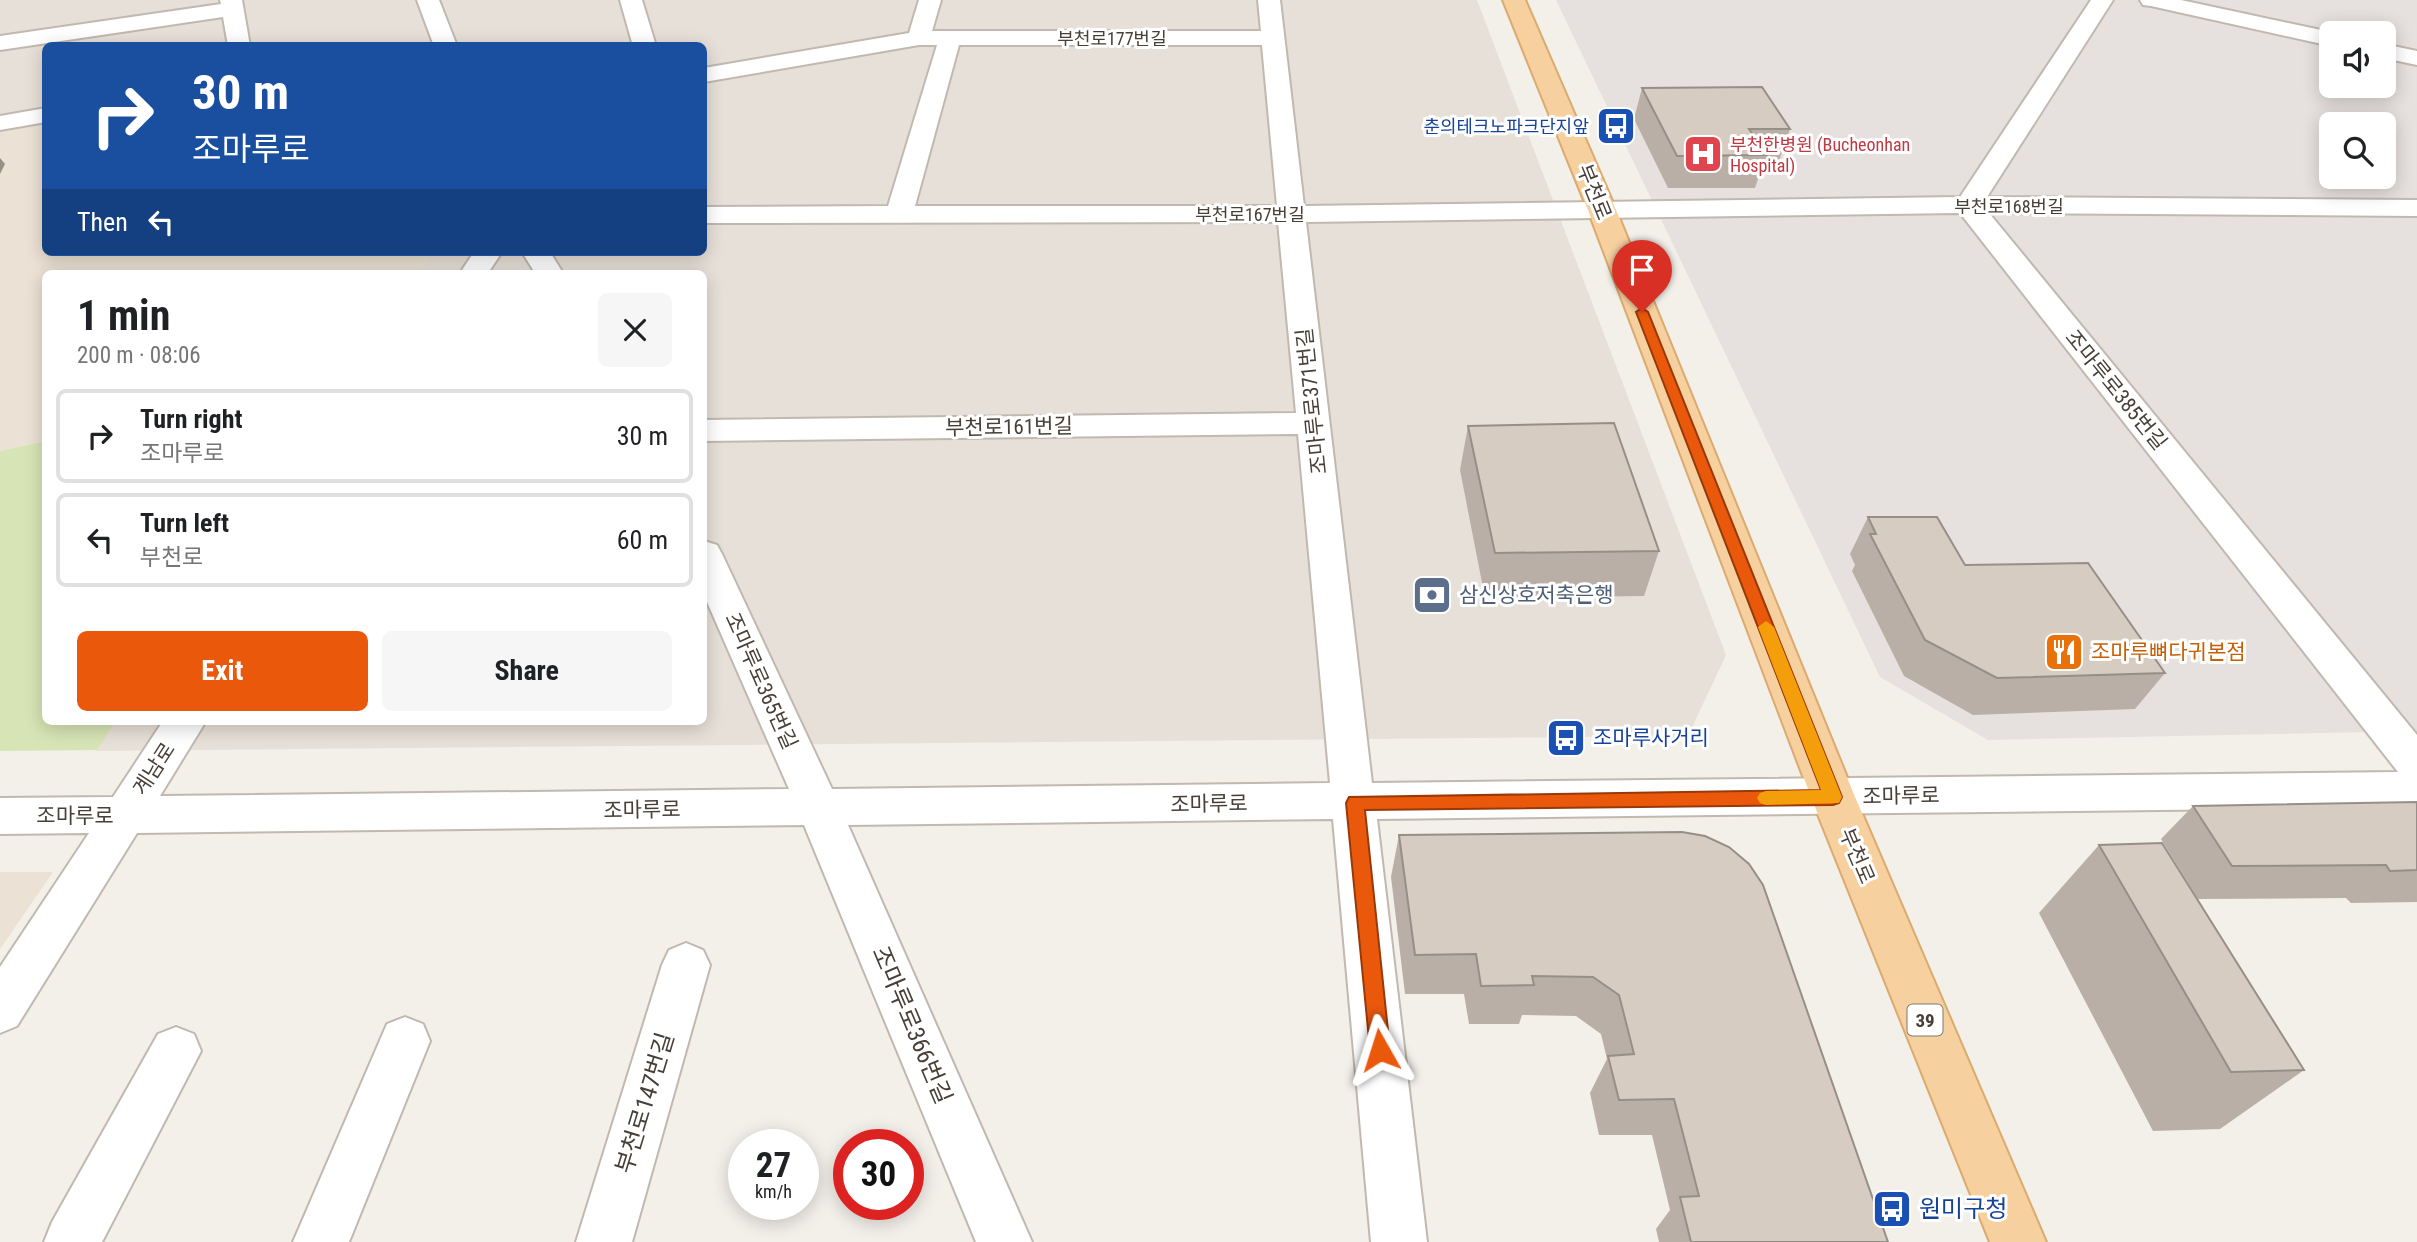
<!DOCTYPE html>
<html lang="en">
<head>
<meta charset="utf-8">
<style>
	body { margin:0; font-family:"Roboto Condensed","Noto Sans KR",sans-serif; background:#f6f6f6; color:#202124; height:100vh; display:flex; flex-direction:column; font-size:26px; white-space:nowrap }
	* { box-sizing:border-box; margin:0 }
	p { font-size:23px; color:#757577 }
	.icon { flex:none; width:38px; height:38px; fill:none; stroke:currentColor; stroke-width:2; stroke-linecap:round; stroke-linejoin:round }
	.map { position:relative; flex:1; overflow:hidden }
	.drawer { position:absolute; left:42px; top:270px; width:665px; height:455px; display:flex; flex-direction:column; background:#fff; border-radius:10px; box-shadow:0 4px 18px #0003 }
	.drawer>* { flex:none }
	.banner { position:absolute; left:42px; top:42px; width:665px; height:214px; border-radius:10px; box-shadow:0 4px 18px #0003; background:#1a4fa0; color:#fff; overflow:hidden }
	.controls { position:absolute; left:2319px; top:21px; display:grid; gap:14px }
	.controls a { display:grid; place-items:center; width:77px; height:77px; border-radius:10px; background:#fff; box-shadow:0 4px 18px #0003; font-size:35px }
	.speed { position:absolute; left:728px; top:1129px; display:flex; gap:14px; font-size:35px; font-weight:700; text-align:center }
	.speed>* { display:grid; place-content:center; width:91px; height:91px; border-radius:50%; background:#fff; box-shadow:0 4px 18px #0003; line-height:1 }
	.speed small { font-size:18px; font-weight:400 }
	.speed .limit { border:10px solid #d22; background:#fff; color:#111 }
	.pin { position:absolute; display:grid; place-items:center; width:60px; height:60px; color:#fff; margin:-72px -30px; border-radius:50% 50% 50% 0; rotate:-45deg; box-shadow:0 0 7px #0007 }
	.pin .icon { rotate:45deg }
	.me { position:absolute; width:77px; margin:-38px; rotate:354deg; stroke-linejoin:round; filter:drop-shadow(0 0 5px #0008) }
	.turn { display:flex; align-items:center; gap:24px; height:147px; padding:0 35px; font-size:32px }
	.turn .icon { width:91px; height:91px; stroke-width:2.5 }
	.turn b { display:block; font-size:49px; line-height:60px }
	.then { display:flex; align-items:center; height:66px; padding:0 35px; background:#0003; gap:14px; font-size:26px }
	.round { display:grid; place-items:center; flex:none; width:74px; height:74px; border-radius:10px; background:#f6f6f6 }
	.overview { display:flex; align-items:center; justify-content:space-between; height:119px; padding:0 35px }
	h1 { font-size:42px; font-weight:700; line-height:52px }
	.action { display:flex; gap:14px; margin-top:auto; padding:14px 35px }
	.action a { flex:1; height:80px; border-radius:10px; background:#ea580c; color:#fff; font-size:28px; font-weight:700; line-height:80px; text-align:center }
	.action a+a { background:#f6f6f6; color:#202124 }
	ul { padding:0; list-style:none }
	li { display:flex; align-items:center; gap:21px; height:94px; margin:0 14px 10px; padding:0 21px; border:4px solid #e0e0e0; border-radius:10px }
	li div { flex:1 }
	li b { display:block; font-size:26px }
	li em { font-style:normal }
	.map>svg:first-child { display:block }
	.residential { fill:#e7e0d8 }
	.industrial { fill:#e6e1de; fill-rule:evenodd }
	.education { fill:#ebe1d4 }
	.green { fill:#d7e4b5 }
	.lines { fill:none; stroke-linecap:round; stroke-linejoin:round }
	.minor-casing { stroke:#c1b8af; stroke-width:4 }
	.major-casing { stroke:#dbaa6f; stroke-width:4 }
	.minor { fill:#fff; fill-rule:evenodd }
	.major { fill:#f7d09f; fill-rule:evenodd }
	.wall { fill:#b9afa7 }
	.shaded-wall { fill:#968f88 }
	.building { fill:#d7ccc2; stroke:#968f88; stroke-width:2 }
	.route { fill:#ea580c; stroke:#983908; stroke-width:2 }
	.slow { fill:#f59e0b }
	.labels { text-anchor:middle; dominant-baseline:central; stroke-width:6; stroke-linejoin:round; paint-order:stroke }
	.far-street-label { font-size:18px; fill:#473f38; stroke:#fff }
	.far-transit-label { font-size:18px; fill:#164399; stroke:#fff; text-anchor:end }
	.far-health-label { font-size:18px; fill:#be3a42; stroke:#fff; text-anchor:start }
	.shield { fill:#fff; stroke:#7e7974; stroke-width:2 }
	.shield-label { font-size:19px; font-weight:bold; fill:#473f38 }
	.street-label { font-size:21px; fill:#473f38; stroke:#fff }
	.service-label { font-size:21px; fill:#4e5e75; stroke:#fff; text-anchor:start }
	.food-label { font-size:21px; fill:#c56008; stroke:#fff; text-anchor:start }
	.transit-label { font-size:21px; fill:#164399; stroke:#fff; text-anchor:start }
	.near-street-label { font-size:24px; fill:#473f38; stroke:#fff }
	.near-transit-label { font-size:24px; fill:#164399; stroke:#fff; text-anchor:start }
</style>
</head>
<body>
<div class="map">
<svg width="2417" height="1242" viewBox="0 0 2417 1242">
	<rect width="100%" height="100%" fill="#f3efe9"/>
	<path class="residential" d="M0 0H1477L1726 655 1688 736 96 751 116 721H704V273H418L432 252H704V46H46L45 126 0 133Z"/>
	<path class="industrial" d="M1556 0H2417V731L1988 740 1880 677ZM2331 33H2384V86H2331ZM2331 124H2384V177H2331Z"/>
	<path class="education" d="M45 126 46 252H432L418 273H46L45 441 0 451V133Z
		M0 872H53L0 949Z"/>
	<path class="green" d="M45 441 46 721H116L97 750 0 751V451Z"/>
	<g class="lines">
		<g class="minor-casing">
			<path id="minor" d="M220 0H242L250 46H228L223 17 0 50V36L221 4Z
				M417 0H439L457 46H434Z
				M620 0H642L656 46H633Z
				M919 0H941L932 31H1261L1258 0H1280L1304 206 1960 197 2091 0H2113L1987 197 2417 200V216L1989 213 2417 735V807L1377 819 1427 1242H1371L1333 819 848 825 1032 1242H976L804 825 137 833 17 1026 0 1033V967L89 833 0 834V798L113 797 163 721H206L160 796 789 789 704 595V541L717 545 722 554 832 789 1330 783 1298 434 704 441V420L1296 413 1278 222 704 223V207L888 206 937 45H919L704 82V68L909 33ZM959 45H1262L1277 206H915ZM1960 213 2398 772 1372 783 1306 222Z
				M2140 0H2181L2335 33H2331V46L2151 6 2143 5Z
				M2384 44 2417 51V65L2384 58Z
				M46 108V122L0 130V116Z
				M474 252H502L488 273H460Z
				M522 252H550L563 273H535Z
				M686 943 703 950 710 965 632 1242H576L662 965 669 950Z
				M405 1017 423 1024 430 1041 349 1242H293L387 1024Z
				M176 1027 194 1034 201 1051 102 1242H44L52 1222 158 1034Z"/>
		</g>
		<g class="major-casing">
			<path id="major" d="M1503 0H1525L1616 210 1855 797 2046 1242H1990L1811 797 1588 210Z"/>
		</g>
		<use href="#minor" class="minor"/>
		<use href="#major" class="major"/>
	</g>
	<path class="wall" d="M1642 88 1790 129 1779 161H1764L1755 188H1668L1634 119Z
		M1468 426 1659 551 1644 596 1485 598 1460 470Z
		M1868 517 1965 565 2165 673 2135 709 1973 715 1904 676 1852 571 1855 565 1850 554Z
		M2417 802V902L2351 903 2346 898 2198 899 2161 839 2193 806Z
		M1682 832 1888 1242H1659L1656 1229 1670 1210 1652 1135H1599L1590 1093 1607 1059 1601 1034 1576 1016 1522 1015 1519 1024H1469L1464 994H1405L1391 877 1399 835Z
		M2099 845 2304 1070 2220 1129 2153 1131 2039 913Z"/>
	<path class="shaded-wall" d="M0 158 5 164 0 174Z"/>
	<path class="building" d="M1762 87 1790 129H1749L1766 155 1677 156 1642 88Z
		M1614 423 1659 551 1495 553 1468 426Z
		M1868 517H1937L1965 565 2088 563 2165 673 1997 678 1925 640 1870 534H1876Z
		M2417 802V870L2390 871 2386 865 2232 866 2193 806Z
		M1682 832 1705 836 1729 847 1749 864 1763 885 1888 1242H1691L1680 1197 1699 1196 1674 1099 1619 1100 1608 1056 1634 1054 1619 995 1593 977 1532 976 1534 985 1481 986 1476 954 1415 955 1399 835Z
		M2162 843 2304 1070 2231 1072 2099 845Z"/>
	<path class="route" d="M1642 308 1648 312 1842 797 1839 803 1833 805 1365 810 1390 1050 1387 1057 1380 1060 1373 1057 1370 1050 1346 803 1349 797 1821 790 1636 312Z"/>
	<path class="slow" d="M1766 621 1774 627 1842 797 1839 803 1766 805 1760 803 1757 798 1760 793 1766 791 1821 790 1758 627Z"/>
	<defs>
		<g id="bus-square" transform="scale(2.0125)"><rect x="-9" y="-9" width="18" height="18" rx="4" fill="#1a4fb4" stroke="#fff"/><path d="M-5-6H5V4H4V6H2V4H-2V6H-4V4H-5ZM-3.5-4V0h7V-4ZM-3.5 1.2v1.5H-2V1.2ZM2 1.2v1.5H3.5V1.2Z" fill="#fff"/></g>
		<g id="hospital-square" transform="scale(2.0125)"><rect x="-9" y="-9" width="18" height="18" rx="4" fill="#e0444e" stroke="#fff"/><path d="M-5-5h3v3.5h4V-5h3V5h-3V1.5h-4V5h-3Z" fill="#fff"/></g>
		<g id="bank-square" transform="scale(2.0125)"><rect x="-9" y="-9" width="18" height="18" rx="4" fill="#5c6f8a" stroke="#fff"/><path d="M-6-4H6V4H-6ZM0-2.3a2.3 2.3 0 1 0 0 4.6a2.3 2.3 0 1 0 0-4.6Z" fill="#fff"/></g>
		<g id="restaurant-square" transform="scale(2.0125)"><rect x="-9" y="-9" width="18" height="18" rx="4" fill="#e8710a" stroke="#fff"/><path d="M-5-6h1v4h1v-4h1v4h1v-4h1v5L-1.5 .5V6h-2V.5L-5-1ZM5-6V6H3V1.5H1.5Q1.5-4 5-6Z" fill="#fff"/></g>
	</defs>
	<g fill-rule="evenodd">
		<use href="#bus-square" x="1616" y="126"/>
		<use href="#hospital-square" x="1703" y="154"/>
		<use href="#bank-square" x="1432" y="595"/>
		<use href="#restaurant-square" x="2064" y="652"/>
		<use href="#bus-square" x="1566" y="738"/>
		<use href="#bus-square" x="1892" y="1209"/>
	</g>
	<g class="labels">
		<g class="far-street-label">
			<text x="1112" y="38">부천로177번길</text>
			<text x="2009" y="206">부천로168번길</text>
			<text x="1250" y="214">부천로167번길</text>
		</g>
		<g class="far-transit-label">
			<text x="1589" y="126">춘의테크노파크단지앞</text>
		</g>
		<g class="far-health-label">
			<text x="1730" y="144">부천한병원 (Bucheonhan<tspan x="1730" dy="21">Hospital)</tspan></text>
		</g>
		<rect class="shield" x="1907.5" y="1004.5" width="35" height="31" rx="5"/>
		<g class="shield-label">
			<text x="1925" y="1020">39</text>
		</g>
		<g class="street-label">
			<text transform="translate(1594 192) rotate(68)">부천로</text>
			<text transform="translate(2116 390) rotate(51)">조마루로385번길</text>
			<text transform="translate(1312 401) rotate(-96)">조마루로371번길</text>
			<text transform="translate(1009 427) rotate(-1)">부천로161번길</text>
			<text transform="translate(761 681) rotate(66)">조마루로365번길</text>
			<text transform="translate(154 769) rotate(-57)">계남로</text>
			<text transform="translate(1901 796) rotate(-1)">조마루로</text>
			<text transform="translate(1209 804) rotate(-1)">조마루로</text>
			<text transform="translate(642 810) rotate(-1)">조마루로</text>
			<text x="75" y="816">조마루로</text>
			<text transform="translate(1857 856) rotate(67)">부천로</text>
		</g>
		<g class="service-label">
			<text x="1459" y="595">삼신상호저축은행</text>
		</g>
		<g class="food-label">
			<text x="2091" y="652">조마루뼈다귀본점</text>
		</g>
		<g class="transit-label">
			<text x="1593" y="738">조마루사거리</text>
		</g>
		<g class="near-street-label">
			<text transform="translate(912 1025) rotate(67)">조마루로366번길</text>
			<text transform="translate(645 1103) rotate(-73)">부천로147번길</text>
		</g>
		<g class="near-transit-label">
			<text x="1919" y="1209">원미구청</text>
		</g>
	</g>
</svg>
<div class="controls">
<a><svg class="icon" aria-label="sound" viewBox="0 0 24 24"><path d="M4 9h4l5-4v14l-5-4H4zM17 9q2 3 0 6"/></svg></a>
<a><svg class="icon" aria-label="search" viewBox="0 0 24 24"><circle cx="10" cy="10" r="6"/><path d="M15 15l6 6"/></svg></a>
</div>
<div class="speed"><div>27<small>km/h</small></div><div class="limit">30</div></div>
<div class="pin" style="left:1642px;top:312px;background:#d93025"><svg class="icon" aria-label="arrive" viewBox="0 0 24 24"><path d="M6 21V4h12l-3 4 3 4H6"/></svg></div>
<svg class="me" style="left:1380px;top:1050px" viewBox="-20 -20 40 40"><path d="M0-17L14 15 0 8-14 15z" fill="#ea580c" stroke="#fff" stroke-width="4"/></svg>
<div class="banner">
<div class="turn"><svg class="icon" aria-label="right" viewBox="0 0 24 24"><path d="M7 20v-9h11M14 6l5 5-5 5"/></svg><div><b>30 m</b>조마루로</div></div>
<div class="then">Then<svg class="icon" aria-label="left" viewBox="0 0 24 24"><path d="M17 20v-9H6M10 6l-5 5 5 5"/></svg></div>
</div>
<section class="drawer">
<div class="overview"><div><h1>1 min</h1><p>200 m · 08:06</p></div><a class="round"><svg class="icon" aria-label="close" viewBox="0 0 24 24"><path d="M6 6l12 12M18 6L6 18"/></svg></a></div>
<ul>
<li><svg class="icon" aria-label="right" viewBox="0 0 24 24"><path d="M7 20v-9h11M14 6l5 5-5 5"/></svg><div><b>Turn right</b><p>조마루로</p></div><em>30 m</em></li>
<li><svg class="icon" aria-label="left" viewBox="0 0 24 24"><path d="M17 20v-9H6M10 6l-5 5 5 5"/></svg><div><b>Turn left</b><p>부천로</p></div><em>60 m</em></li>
</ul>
<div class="action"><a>Exit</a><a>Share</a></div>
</section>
</div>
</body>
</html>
